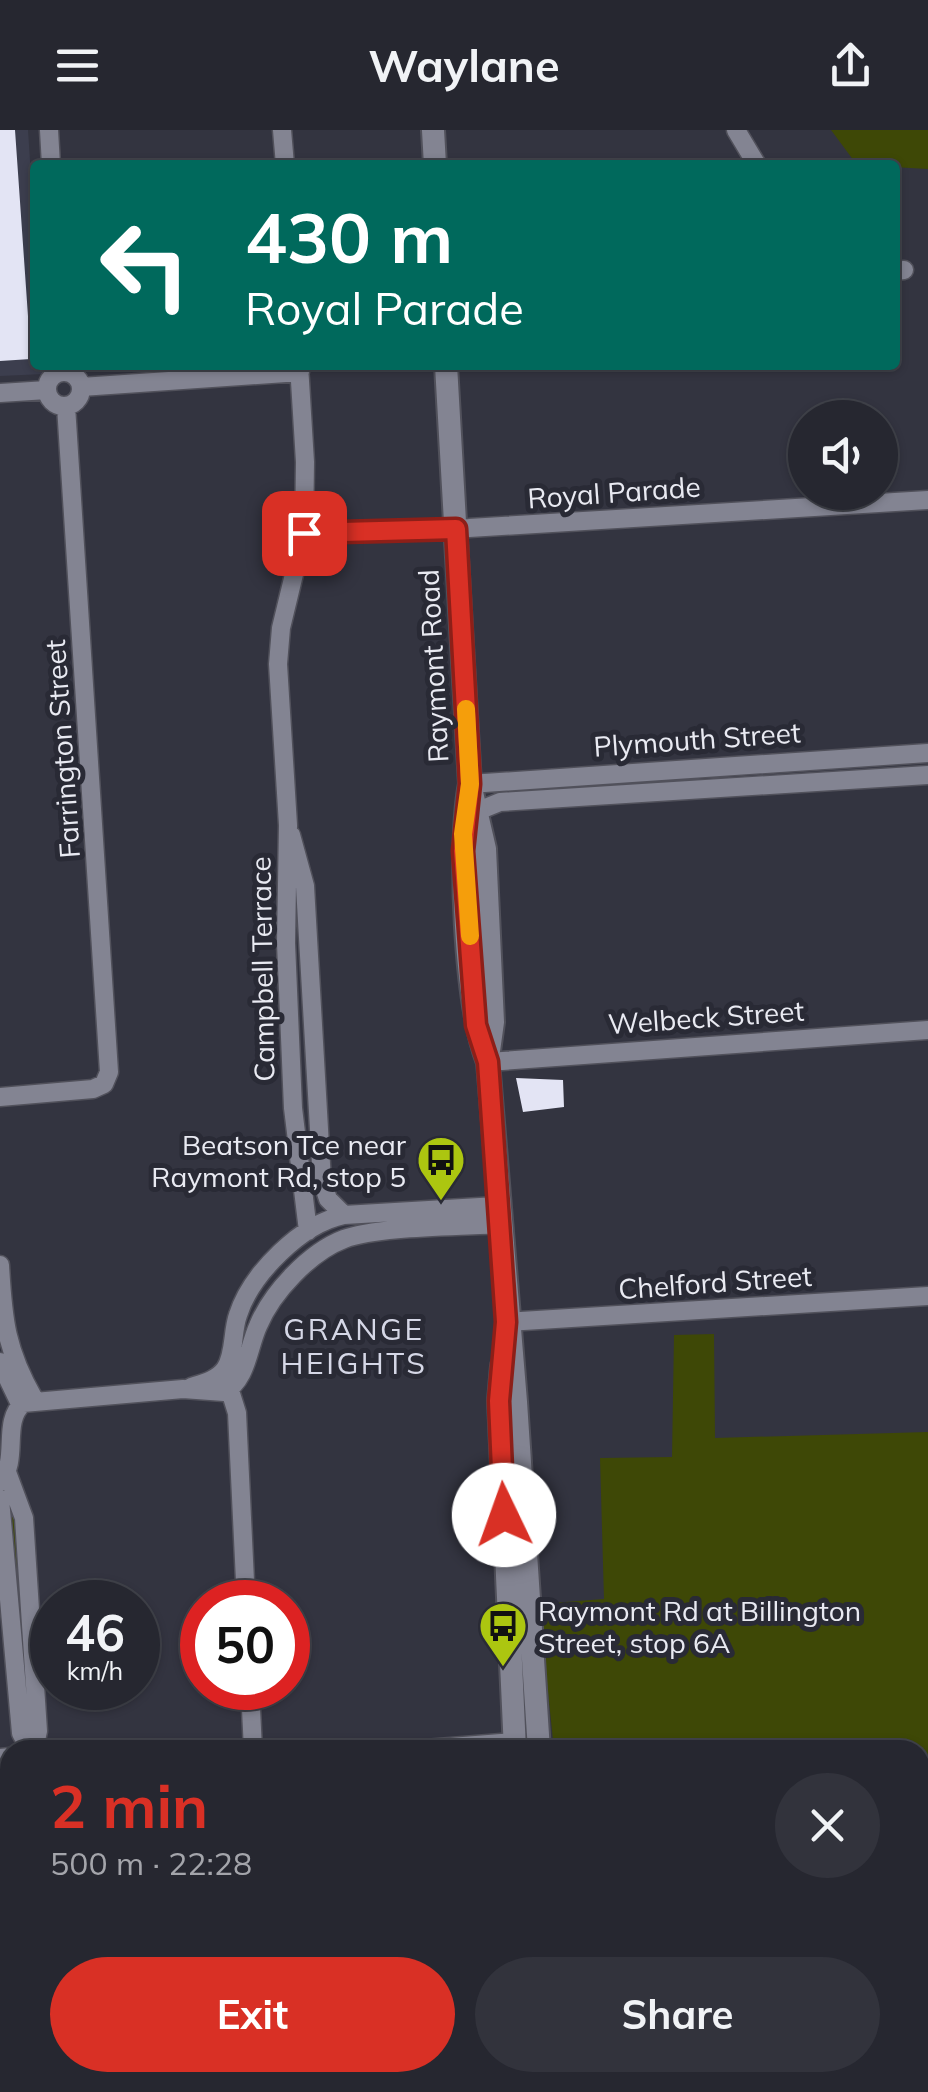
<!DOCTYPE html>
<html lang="en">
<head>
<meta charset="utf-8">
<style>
	body { margin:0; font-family:Mulish,sans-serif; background:#32333c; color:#f1f3f6; height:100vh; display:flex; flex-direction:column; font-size:38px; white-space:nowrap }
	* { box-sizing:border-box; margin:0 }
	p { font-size:32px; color:#a4a5ab }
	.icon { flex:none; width:55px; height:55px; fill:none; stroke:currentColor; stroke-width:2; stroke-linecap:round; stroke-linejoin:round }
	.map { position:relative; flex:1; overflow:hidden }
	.sheet { position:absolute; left:0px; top:1610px; width:930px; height:352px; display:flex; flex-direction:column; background:#262730; border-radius:30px 30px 0 0; box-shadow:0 2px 8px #0004,0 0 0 2px #42444c }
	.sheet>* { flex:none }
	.hud { position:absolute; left:30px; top:30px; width:870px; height:210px; border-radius:10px; box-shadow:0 2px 8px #0004,0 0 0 2px #42444c; background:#00695c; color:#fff; overflow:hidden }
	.tools { position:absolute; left:788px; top:270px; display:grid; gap:20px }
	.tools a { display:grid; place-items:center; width:110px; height:110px; border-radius:50%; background:#262730; box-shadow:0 2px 8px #0004,0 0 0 2px #42444c; font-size:50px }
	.speed { position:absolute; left:30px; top:1450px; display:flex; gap:20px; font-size:50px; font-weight:700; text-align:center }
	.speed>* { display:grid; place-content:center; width:130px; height:130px; border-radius:50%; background:#262730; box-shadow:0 2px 8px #0004,0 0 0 2px #42444c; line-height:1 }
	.speed small { font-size:25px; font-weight:400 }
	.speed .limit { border:15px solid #d22; background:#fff; color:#111 }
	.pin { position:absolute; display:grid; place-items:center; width:85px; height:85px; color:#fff; margin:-42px; border-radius:20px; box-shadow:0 5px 15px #0006 }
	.me { position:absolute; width:110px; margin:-55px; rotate:357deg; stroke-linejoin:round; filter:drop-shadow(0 0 8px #0008) }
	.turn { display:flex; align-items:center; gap:35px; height:210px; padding:0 50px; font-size:45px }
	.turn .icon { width:130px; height:130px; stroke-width:2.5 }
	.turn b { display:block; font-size:70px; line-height:85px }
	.round { display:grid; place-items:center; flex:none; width:105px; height:105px; border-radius:52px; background:#32333c }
	.head { display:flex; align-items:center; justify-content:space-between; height:170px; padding:0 50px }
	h1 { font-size:60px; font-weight:700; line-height:75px; color:#d93025 }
	.button { display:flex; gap:20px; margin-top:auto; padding:20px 50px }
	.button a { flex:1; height:115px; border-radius:60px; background:#d93025; color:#fff; font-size:40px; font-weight:700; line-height:115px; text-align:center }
	.button a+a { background:#32333c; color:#f1f3f6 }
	header { display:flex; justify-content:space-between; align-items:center; height:130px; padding:0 50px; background:#262730; font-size:45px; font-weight:700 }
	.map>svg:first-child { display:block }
	.built { fill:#3c3e4e }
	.green { fill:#3e4806 }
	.building { fill:#e3e4f4 }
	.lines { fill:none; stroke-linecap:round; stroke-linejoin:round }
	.street-casing { stroke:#51515b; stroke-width:21 }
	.secondary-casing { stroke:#51515b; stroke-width:26 }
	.street { stroke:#838492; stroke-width:18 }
	.secondary { stroke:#838492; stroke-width:22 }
	.route-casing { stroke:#8d1f18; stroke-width:25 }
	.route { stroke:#d93025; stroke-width:18 }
	.slow { stroke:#f59e0b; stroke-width:18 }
	.labels { text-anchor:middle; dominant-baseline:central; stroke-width:10; stroke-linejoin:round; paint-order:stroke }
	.street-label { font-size:28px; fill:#e9eaf2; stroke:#292a35 }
	.poi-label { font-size:28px; fill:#e9eaf2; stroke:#292a35; text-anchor:end }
	.neighbourhood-label { font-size:30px; letter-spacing:2.5px; fill:#d5d7e6; stroke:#292a35 }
</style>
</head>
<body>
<header><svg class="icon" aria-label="menu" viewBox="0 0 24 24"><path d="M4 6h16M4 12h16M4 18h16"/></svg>Waylane<svg class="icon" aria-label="share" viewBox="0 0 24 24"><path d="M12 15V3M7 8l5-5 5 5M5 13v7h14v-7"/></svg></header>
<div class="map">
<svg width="928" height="1962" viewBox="0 0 928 1962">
	<rect width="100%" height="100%" fill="#333440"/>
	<path class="built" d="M0 0H28L35 108V235H43L44 244 0 246Z"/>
	<path class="green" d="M831 0H928V39L857 35Z
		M714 1204 715 1308 928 1302V1667L920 1671V1620H554L539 1474 604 1469 600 1328 672 1327 674 1205Z
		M15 1381 32 1601 28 1602 11 1384Z
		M928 1783V1962H872L873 1953 920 1952V1787Z
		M578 1953V1952L768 1953 766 1962H579Z"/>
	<path class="building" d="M0 0H15L31 229 0 231Z
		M516 948 563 950 564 977 523 982Z"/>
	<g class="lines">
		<g class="street-casing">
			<path id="street" d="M49 0 51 35
				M282 0 285 35
				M736 0 757 35
				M895 141 904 140
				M299 235 305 332 304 403 281 498 278 534 288 695 286 813 293 978 308 1101
				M47 259a17 17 0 1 1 34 0a17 17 0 1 1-34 0Z
				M81 257 300 242
				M0 263 47 260
				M304 403 469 398 928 370
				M470 654 928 623
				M478 681 500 672 928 645
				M291 705 305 756 322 1051 328 1069 344 1085
				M488 932 928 900
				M0 967 93 959 104 954 109 942 66 276
				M0 1135C3 1190 6 1220 34 1269
				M506 1192 928 1166
				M0 1232 20 1274
				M227 1251 237 1283 246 1472
				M191 1257C204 1253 217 1250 225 1239 235 1225 232 1201 238 1185 251 1144 301 1094 344 1085L497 1076
				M7 1342 24 1388 38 1601 34 1620
				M0 1352C20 1329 1 1293 23 1273L183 1259 224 1262C247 1250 248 1218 258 1196 272 1162 310 1122 344 1109 380 1096 458 1097 499 1094
				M0 1369 21 1603 30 1620
				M250 1558 253 1620
				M413 1620 515 1612
				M0 1628 10 1627
				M920 1772 928 1768
				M920 1823 928 1828
				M0 1879 10 1878
				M56 1952 57 1962
				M861 1962 863 1952"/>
		</g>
		<g class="secondary-casing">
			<path id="secondary" d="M433 0 435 35
				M446 235 470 654 485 719 493 892 488 928
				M470 654C458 716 465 874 488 932L516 1272 539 1620
				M502 1236 499 1271 515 1620
				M537 1952 538 1962
				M561 1952 562 1962"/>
		</g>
		<use href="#street" class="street"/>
		<use href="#secondary" class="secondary"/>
	</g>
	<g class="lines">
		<g class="route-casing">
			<path id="route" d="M304 403 456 399 470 654 463 721 476 895 488 932 506 1192 499 1271 504 1385"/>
		</g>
		<use href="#route" class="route"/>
		<path class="slow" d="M466 579 470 654 463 704 470 806"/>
	</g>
	<defs>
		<g id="bus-pin" transform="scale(2.5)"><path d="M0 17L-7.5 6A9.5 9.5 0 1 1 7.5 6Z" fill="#acc610" stroke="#292a35"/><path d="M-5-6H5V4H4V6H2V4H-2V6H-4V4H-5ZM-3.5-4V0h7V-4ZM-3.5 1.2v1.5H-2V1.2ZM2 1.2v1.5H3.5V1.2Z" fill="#111"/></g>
	</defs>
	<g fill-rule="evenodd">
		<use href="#bus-pin" x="441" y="1030"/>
		<use href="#bus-pin" x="503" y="1496"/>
	</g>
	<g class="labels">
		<g class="street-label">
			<text transform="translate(614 362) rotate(-4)">Royal Parade</text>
			<text transform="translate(433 536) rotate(-93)">Raymont Road</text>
			<text transform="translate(697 609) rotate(-4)">Plymouth Street</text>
			<text transform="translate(62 619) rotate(-94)">Farrington Street</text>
			<text transform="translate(262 839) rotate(-91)">Campbell Terrace</text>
			<text transform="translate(706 887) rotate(-4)">Welbeck Street</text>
			<text transform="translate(715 1152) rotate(-4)">Chelford Street</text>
		</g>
		<g class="poi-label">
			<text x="406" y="1014">Beatson Tce near<tspan x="406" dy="32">Raymont Rd, stop 5</tspan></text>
			<text x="538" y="1480" text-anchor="start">Raymont Rd at Billington<tspan x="538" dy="32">Street, stop 6A</tspan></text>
		</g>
		<g class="neighbourhood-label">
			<text x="354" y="1199">GRANGE<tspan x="354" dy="34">HEIGHTS</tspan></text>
		</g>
	</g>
</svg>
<div class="tools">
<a><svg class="icon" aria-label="sound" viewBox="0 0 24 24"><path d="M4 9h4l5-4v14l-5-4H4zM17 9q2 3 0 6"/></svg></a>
</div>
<div class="speed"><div>46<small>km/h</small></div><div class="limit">50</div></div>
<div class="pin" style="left:304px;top:403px;background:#d93025"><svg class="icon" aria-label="arrive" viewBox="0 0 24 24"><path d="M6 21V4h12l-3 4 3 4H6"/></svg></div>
<svg class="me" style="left:504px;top:1385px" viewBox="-20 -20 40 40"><circle r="19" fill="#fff"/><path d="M0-13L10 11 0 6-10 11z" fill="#d93025"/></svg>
<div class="hud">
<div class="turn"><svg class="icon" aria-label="left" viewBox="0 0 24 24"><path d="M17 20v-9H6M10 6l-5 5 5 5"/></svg><div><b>430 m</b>Royal Parade</div></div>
</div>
<section class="sheet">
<div class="head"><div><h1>2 min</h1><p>500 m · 22:28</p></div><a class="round"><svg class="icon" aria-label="close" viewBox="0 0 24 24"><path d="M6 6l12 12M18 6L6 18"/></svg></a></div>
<div class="button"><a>Exit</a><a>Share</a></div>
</section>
</div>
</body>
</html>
